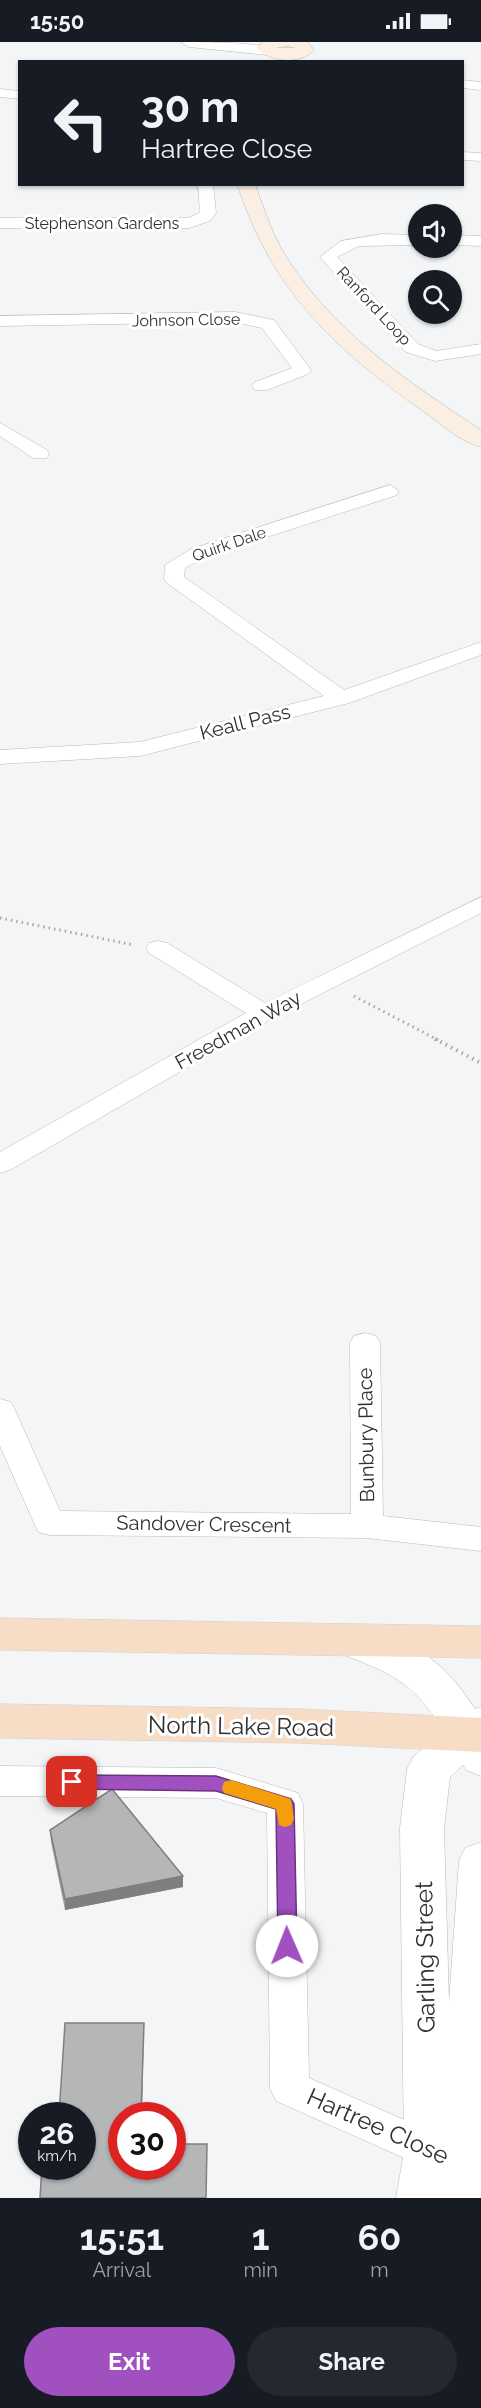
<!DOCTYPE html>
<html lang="en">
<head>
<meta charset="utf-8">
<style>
	body { margin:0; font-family:Raleway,sans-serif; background:#242831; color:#f1f3f6; height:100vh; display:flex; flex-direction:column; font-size:22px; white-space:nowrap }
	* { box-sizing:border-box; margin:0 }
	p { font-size:20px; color:#9ea1a6 }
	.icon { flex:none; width:33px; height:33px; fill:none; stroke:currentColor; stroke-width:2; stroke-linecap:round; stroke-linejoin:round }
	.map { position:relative; height:2156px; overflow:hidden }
	.sheet { display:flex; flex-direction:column; background:#171b24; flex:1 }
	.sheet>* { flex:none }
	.guide { position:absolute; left:18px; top:18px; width:446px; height:126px; border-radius:0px; box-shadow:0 2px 4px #0004; background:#171b24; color:#f1f3f6; overflow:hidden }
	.tools { position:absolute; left:408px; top:162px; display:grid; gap:12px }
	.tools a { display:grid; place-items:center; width:54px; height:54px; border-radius:50%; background:#171b24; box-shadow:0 2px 4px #0004; font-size:30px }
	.speed { position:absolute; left:18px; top:2060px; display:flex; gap:12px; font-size:30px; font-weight:700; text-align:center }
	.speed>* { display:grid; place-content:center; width:78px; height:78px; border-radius:50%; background:#171b24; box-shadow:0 2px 4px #0004; line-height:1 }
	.speed small { font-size:15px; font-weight:400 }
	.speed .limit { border:9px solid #d22; background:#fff; color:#111 }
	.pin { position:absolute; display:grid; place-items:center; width:51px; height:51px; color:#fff; margin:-26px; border-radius:12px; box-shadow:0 3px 9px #0006 }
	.me { position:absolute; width:66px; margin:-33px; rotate:359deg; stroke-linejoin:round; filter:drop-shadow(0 0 4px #0008) }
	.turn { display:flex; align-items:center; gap:21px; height:126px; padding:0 24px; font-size:27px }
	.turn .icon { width:78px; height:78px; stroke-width:2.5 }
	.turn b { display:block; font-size:42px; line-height:51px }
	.eta { display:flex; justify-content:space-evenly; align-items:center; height:102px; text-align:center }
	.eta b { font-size:36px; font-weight:700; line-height:42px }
	.button { display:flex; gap:12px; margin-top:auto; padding:12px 24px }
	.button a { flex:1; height:69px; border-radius:36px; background:#a150c0; color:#fff; font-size:24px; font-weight:700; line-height:69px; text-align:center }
	.button a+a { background:#242831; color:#f1f3f6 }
	.status { display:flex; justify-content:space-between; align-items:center; height:42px; padding:0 30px; background:#171b24; direction:ltr }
	.status svg { height:16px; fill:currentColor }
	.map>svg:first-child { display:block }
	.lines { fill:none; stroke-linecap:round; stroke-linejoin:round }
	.minor-casing { stroke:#b8b9bb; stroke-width:1 }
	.tertiary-casing { stroke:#b8b9bb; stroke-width:1 }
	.secondary-casing { stroke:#b8b9bb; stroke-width:1 }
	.primary-casing { stroke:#d1d1d1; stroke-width:1 }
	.path-far1 { stroke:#a7a8aa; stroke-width:3; stroke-dasharray:1.5 4; stroke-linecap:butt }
	.path { stroke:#a7a8aa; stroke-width:4; stroke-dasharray:1.5 4.5; stroke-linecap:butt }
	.minor { fill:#fff; fill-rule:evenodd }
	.tertiary { fill:#fff; fill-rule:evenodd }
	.secondary { fill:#fbeee2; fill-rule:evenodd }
	.primary { fill:#f7dcc6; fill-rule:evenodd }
	.wall { fill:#9c9d9e }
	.shaded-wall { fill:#7f7f81 }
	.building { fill:#b5b6b8; stroke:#7f7f81; stroke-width:1.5 }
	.route { fill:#a150c0; stroke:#69347d; stroke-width:1.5 }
	.slow { fill:#f59e0b }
	.labels { text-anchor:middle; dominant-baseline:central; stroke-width:6; stroke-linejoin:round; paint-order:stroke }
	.far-street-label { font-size:16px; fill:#2f3030; stroke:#fff }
	.street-label { font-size:20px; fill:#2f3030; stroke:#fff }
	.near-street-label { font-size:24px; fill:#2f3030; stroke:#fff }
</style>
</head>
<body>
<div class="status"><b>15:50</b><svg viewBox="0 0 49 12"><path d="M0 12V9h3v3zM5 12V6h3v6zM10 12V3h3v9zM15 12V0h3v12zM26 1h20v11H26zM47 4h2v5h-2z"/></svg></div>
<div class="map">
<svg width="481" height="2156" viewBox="0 0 481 2156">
	<rect width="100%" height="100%" fill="#f4f5f7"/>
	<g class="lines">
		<g class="minor-casing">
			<path id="minor" d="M462 38 481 40V48L462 46Z
				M0 47 20 49V57L0 55Z
				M462 110 481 111V119L462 118Z
				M198 142H213L216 171 210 179 189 186H0V176H188L200 171Z
				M382 192 418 193V203L359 204 337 215 418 302 436 309 481 302V312L435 319 406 310 320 215 341 199Z
				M452 193 481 194V204L452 203Z
				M235 270 274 278 311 328 308 332 267 348H255L252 344 255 340 292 326 262 286 235 280 0 284V274Z
				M0 381 47 408 49 412 47 416H33L0 394Z
				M390 443 399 449 397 453 205 515 185 526 184 535 344 648 481 600V613L349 661 140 714 0 722V708L140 700 324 654 167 541 164 537 165 523 191 507Z
				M481 855V871L273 976 10 1128 0 1131V1110L246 971 149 911 146 906 149 901 158 899 167 901 265 961Z
				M365 1291 376 1294 380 1301 383 1474 481 1485V1509L367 1496 49 1493 38 1490 0 1404V1357L11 1360 15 1368 60 1469 351 1472 350 1301 354 1294Z
				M0 1724 216 1726 298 1751 303 1762 309 2036 452 2099 458 2112 452 2125 438 2131 276 2059 270 2046 267 1771 216 1756 0 1754Z"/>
		</g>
		<g class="tertiary-casing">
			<path id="tertiary" d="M181 0C199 0 265 0 275 8L267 13 189 5Z
				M351 1583C413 1603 438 1610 475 1667L481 1665V1734L466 1728 463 1723 450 1735 444 1786 449 1960 459 1819 465 1806 481 1800V2156H396L404 2110 400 1786 407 1727 414 1714 444 1689C412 1638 391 1631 336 1610L330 1599 336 1588Z"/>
		</g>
		<g class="secondary-casing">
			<path id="secondary" d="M263 0H308L314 8C302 23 268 20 257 6ZM286 4 296 6H276Z
				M237 142H255C265 170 274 198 291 222 338 293 411 342 481 388V405C460 400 440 381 423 369 333 306 272 249 237 142Z"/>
		</g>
		<g class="primary-casing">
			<path id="primary" d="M0 1576 481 1584V1616L0 1608Z
				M0 1662 300 1667 481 1676V1710L300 1701 0 1696Z"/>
		</g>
		<path class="path-far1" d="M0 876 134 903
			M354 954 438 998"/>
		<path class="path" d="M435 997 481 1021"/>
		<use href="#minor" class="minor"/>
		<use href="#tertiary" class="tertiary"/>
		<use href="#secondary" class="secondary"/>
		<use href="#primary" class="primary"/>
	</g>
	<path class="wall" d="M50 1788 183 1834V1845L65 1868 51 1800Z"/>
	<path class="shaded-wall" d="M183 1834V1845L65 1868V1857Z
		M144 1981 142 2073H141Z"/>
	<path class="building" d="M112 1747 183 1834 65 1857 50 1788Z
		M65 1981H144L141 2073H122V2124H172V2102H207L206 2156H40L42 2124H82V2073H59Z"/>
	<path class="route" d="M72 1733 216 1734 291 1757 294 1762 297 1904 294 1910 287 1912 281 1910 278 1904 276 1767 216 1749 72 1747 66 1745 63 1740 66 1735Z"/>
	<path class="slow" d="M231 1738 291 1757 294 1777 291 1783 285 1785 279 1783 276 1767 224 1751 222 1746 224 1740Z"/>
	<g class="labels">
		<g class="far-street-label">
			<text x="102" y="181">Stephenson Gardens</text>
			<text transform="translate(374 264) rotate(47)">Ranford Loop</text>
			<text transform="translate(186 278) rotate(-1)">Johnson Close</text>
			<text transform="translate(229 502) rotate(-19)">Quirk Dale</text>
		</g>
		<g class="street-label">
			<text transform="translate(245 680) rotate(-14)">Keall Pass</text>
			<text transform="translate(238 988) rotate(-29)">Freedman Way</text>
			<text transform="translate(366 1393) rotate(-91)">Bunbury Place</text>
			<text transform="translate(204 1482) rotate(1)">Sandover Crescent</text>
		</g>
		<g class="near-street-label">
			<text transform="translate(241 1684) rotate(1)">North Lake Road</text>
			<text transform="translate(425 1915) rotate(-91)">Garling Street</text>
			<text transform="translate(378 2084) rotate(24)">Hartree Close</text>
		</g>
	</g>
</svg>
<div class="tools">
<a><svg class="icon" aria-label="sound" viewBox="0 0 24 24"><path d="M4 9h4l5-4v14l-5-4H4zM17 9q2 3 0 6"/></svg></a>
<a><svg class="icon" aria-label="search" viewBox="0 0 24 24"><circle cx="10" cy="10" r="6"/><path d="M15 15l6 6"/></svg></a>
</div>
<div class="speed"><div>26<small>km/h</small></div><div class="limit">30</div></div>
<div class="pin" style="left:72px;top:1740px;background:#d93025"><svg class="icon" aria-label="arrive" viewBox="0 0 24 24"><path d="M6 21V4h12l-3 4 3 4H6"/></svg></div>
<svg class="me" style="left:287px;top:1904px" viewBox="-20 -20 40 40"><circle r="19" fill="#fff"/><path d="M0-13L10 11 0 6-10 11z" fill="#a150c0"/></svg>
<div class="guide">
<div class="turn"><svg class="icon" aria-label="left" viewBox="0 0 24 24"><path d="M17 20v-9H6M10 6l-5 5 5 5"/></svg><div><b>30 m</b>Hartree Close</div></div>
</div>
</div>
<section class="sheet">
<div class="eta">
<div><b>15:51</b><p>Arrival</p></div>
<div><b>1</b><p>min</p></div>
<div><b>60</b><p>m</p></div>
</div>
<div class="button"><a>Exit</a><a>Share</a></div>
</section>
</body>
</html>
